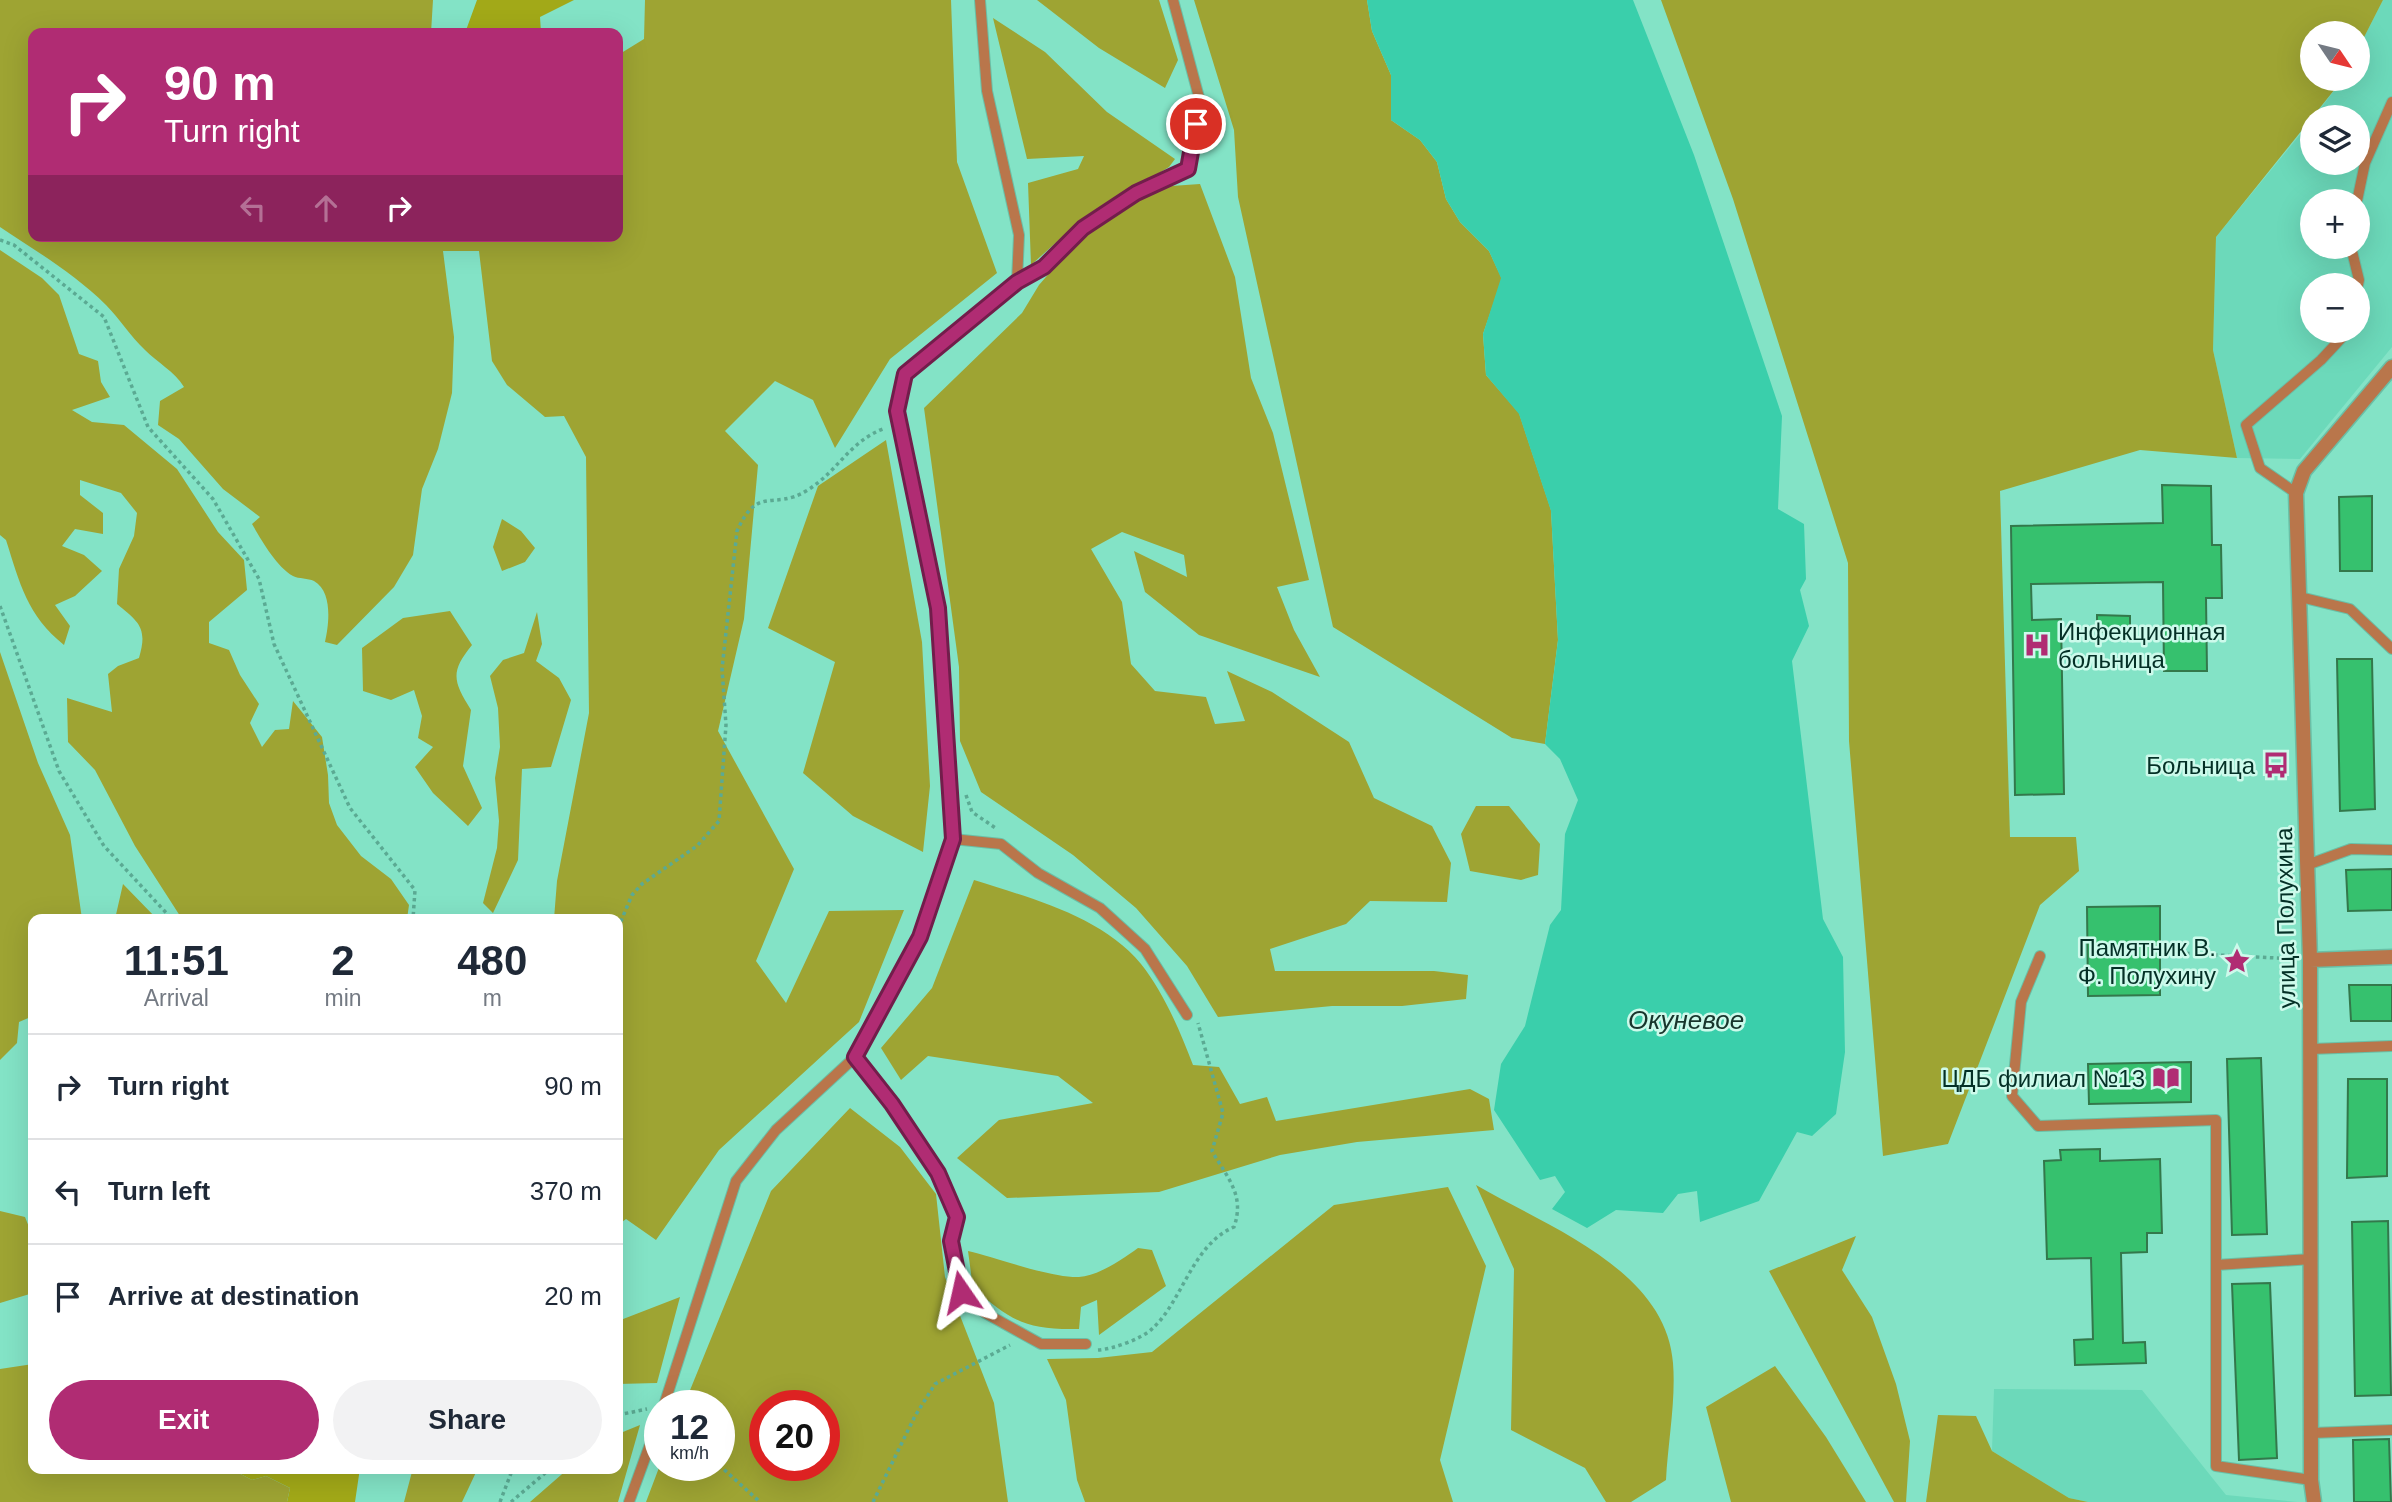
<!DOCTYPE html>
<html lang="en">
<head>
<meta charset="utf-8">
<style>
	body { margin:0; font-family:Helvetica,sans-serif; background:#f2f2f3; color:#1f2937; height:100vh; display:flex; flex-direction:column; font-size:26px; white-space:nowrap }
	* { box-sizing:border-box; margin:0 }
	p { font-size:23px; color:#747a83 }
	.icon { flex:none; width:38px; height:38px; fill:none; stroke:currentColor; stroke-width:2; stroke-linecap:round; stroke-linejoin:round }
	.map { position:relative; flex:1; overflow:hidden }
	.side { position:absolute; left:28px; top:914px; width:595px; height:560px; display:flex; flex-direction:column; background:#fff; border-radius:14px; box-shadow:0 7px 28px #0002 }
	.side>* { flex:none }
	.top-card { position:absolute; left:28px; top:28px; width:595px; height:214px; border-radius:14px; box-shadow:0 7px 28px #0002; background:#b02c73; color:#fff; overflow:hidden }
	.needle { width:46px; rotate:125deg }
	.fabs { position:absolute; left:2300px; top:21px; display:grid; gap:14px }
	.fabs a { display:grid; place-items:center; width:70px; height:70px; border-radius:50%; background:#fff; box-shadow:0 7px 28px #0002; font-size:35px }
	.speed { position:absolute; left:644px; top:1390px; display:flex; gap:14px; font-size:35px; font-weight:700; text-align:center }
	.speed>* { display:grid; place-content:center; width:91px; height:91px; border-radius:50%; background:#fff; box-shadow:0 7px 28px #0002; line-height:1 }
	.speed small { font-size:18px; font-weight:400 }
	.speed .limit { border:10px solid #d22; background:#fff; color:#111 }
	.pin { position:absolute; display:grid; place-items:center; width:60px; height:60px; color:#fff; margin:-30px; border:4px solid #fff; border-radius:50%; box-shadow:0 2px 7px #0007 }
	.me { position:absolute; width:77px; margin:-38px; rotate:349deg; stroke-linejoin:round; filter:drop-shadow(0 0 5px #0008) }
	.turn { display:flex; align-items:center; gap:24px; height:147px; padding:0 21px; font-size:32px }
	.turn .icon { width:91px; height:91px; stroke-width:2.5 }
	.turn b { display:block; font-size:49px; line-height:60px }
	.lanes { display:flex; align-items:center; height:66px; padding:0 21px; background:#0003; justify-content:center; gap:35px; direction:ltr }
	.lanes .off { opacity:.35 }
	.eta { display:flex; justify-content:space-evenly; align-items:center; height:119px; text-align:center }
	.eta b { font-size:42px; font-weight:700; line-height:49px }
	.cta { display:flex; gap:14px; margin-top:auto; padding:14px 21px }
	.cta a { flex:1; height:80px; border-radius:42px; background:#b02c73; color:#fff; font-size:28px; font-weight:700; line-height:80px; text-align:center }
	.cta a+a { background:#f2f2f3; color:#1f2937 }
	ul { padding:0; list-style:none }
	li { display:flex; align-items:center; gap:21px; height:105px; padding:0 21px; border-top:2px solid #e0e1e3 }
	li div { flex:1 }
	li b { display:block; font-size:26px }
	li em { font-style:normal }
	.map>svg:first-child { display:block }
	.built { fill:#6cd9ba; fill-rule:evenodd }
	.green { fill:#a2a918 }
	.forest { fill:#9ea433; fill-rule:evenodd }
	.water { fill:#3acfab }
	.building { fill:#36c16e; stroke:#33784b; stroke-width:2 }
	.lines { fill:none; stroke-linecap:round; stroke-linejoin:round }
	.service-casing { stroke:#6abfa6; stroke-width:12 }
	.minor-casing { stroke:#6abfa6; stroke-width:17 }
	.path { stroke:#5baa93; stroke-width:3.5; stroke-dasharray:3.5 3.5; stroke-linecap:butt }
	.service { stroke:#b9764b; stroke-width:10 }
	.minor { stroke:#b9764b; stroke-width:14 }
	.route-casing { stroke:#721d4b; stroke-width:18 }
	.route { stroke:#b02c73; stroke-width:12 }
	.labels { text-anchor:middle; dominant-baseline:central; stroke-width:5; stroke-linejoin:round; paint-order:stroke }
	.poi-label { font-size:24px; fill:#043026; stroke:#cdfaeb; text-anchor:end }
	.street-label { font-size:24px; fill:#043026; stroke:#cdfaeb }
	.water-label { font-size:26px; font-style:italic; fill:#17352c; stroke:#cdfaeb }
</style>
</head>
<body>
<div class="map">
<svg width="2392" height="1502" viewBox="0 0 2392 1502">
	<rect width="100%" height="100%" fill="#83e3c6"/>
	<path class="built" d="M2383 0H2392V347L2300 459 2237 458 2213 350 2216 237 2312 120V163H2357V117H2314L2343 79H2357V51ZM2312 201H2357V247H2312ZM2312 285H2357V331H2312Z
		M1994 1389 2142 1390 2226 1495 2297 1502H2088L2069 1498 1992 1451Z"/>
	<path class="green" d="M477 0H574L540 17 541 33H465Z
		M229 1468H360L355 1502H287L290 1488 266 1476 252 1480Z"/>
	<path class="forest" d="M0 0H433L431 33H33V236H618V55L644 39 645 0H951L957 162 997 273 890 359 835 448 813 400 775 381 725 431 758 465 744 619 718 731 794 869 756 961 786 1003 829 911 904 910 859 1022 719 1150 656 1240 626 1219 618 1225V919H554L557 881 589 713 586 457 564 416 545 417 507 385 492 361 479 251H443L454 337 452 393 438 449 422 489 413 555 394 587 337 645 325 642C329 624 333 592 314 581 308 578 299 579 293 576 276 566 262 541 252 524L260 517 223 489 179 439 158 425 160 401 184 387C175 372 157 362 145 350 130 336 120 319 106 305 75 274 36 251 0 227Z
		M1037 0H1159L1178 60 1165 88 1099 48Z
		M1194 0H1367L1372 31 1391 75V120L1420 140 1437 162 1446 199 1460 222 1489 251 1502 279 1483 334 1486 375 1519 413 1551 510 1558 640 1545 744 1512 738 1333 627 1238 197 1234 130Z
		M1661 0H2383L2357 51V33H2312V79H2343L2216 237 2213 350 2237 458 2140 450 2000 491 2010 837H2076L2079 871 2040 905 1948 1144 1883 1156 1849 741 1848 563 1733 199Z
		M993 18 1045 52 1107 112 1175 159 1169 167 1079 222 1031 265 1028 183 1078 169 1084 156 1027 159Z
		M1200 184 1235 277 1251 378 1273 433 1309 580 1277 587 1294 630 1320 677 1199 635 1145 592 1134 551 1187 577 1184 555 1122 532 1091 549 1122 602 1131 664 1155 691 1206 697 1215 724 1245 721 1227 671 1272 692 1349 742 1374 798 1432 826 1451 863 1447 902 1370 901 1346 924 1270 949 1275 971H1434L1468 975 1466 999 1402 1006H1332L1218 1017 1187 966 1136 908 1073 855 981 792 960 741 959 667 924 408 1022 313 1039 285 1085 232 1157 187Z
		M0 250 42 278 59 295 79 354 98 361 101 382 110 397 72 410 92 422 124 425 177 469 218 532 244 560 247 590 209 622V643L229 650 240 675 259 704 250 723 262 747 275 730 289 729 293 701 322 737 328 775 329 803 337 825 361 856 391 879 409 905 407 919H182L135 846 95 770 68 742 67 698 112 712 108 674 118 666 139 658C148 628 139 622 117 604L119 569 134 536 137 513 121 493 80 480V495L103 513V534L75 529 62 546 84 555 102 571 75 596 55 605 70 626 64 645C27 615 20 584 6 540L0 535Z
		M886 440 922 642 930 786 923 852 853 816 803 773 835 662 768 628 818 486Z
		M502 519 521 531 535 548 525 562 502 571 493 547Z
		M450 611 472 645C450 672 453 681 471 710L463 766 482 808 468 826 433 793 415 767 433 747 418 738 422 716 414 690 391 700 363 691 362 648 403 618Z
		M537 612 542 644 536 661 559 678 571 700 551 767 522 769 518 860 493 913 483 903 497 848 499 821 495 778 500 747 498 708 490 676 503 660 524 653Z
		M0 652 38 763 70 835 82 919H33V1016L19 1022 17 1043 0 1060Z
		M1476 806H1509L1540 844 1538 875 1521 880 1470 871 1461 834Z
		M974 880C1030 898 1102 916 1141 964 1164 993 1180 1031 1193 1065L1219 1067 1240 1104 1267 1097 1276 1121 1470 1089 1489 1099 1494 1130 1357 1142 1280 1155 1159 1192 1007 1198 957 1158 999 1120 1093 1103 1058 1076 928 1056 901 1080 881 1048 932 988Z
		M123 884 157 919H115Z
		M850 1108 900 1147 936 1194 945 1277 994 1403 1008 1502H646L660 1465H719V1405H684L771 1191ZM765 1405H824V1465H765Z
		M1476 1185C1546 1226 1666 1269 1673 1363 1676 1400 1668 1442 1666 1480L1631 1502H1606L1585 1468 1511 1430 1514 1269Z
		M1448 1187 1486 1266 1440 1460 1453 1502H1085L1077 1480 1066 1400 1047 1359 1098 1358 1152 1352 1334 1205Z
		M0 1211 25 1217 33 1237V1293L0 1303Z
		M1856 1236 1842 1270 1872 1317 1896 1384 1910 1441 1906 1502H1894L1769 1271Z
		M1138 1248 1152 1250 1166 1286 1099 1335 1097 1300 1081 1307 1079 1329C1026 1330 1013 1322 973 1288L968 1251C998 1258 1051 1278 1079 1277 1098 1276 1123 1259 1138 1248Z
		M680 1297 657 1383 618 1384V1321Z
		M33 1364V1468H229L252 1480 266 1476 290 1488 287 1502H0V1369Z
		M1775 1366 1826 1437 1866 1502H1731L1706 1407Z
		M1938 1415 1976 1416 1992 1451 2069 1498 2088 1502H1926Z
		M640 1425 618 1502H530L569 1468H618V1434Z
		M413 1468H478L462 1502H404Z"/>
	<path class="water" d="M1367 0H1633L1694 155 1782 416 1778 509 1804 524 1806 579 1800 590 1809 626 1792 661 1823 919 1843 957 1845 1052 1836 1114 1812 1136 1797 1132 1759 1201 1700 1222 1697 1191 1678 1194 1663 1213 1616 1210 1587 1228 1552 1209 1565 1192 1555 1176 1540 1180 1494 1110 1501 1064 1525 1026 1550 925 1561 910 1565 834 1578 800 1560 759 1545 744 1558 640 1551 511 1519 414 1486 375 1483 334 1501 278 1489 251 1460 222 1446 199 1437 162 1420 140 1391 120V75L1372 31Z"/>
	<path class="building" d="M2162 485 2211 486 2212 545H2221L2222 598H2206L2207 671H2164L2163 582 2031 584 2032 620 2061 619 2064 794 2015 795 2011 526 2163 523Z
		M2372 496V571H2340L2339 497Z
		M2097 615 2130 616V632H2097Z
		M2337 659H2372L2375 809 2340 811Z
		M2392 869V910L2348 911 2346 870Z
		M2160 906V995L2088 996 2087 907Z
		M2349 985H2392V1021H2351Z
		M2261 1058 2267 1234 2232 1235 2227 1059Z
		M2191 1062V1102L2089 1104 2088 1064Z
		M2348 1079H2387V1176L2347 1178Z
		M2100 1149V1161L2160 1159 2162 1233H2147V1252L2121 1253 2123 1343 2145 1342 2146 1363 2075 1365 2074 1340 2093 1339 2091 1258 2047 1259 2044 1161 2061 1160 2060 1150Z
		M2388 1221 2391 1395 2355 1396 2352 1222Z
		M2270 1283 2277 1458 2239 1460 2232 1284Z
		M2389 1439 2391 1502H2354L2353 1440Z"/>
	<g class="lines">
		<g class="service-casing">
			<path id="service" d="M2357 201 2365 163 2392 102
				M2351 247 2359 280 2357 290
				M1017 282 1044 267 1083 228 1137 193 1188 169 1200 101 1173 0
				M2296 493 2260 468 2246 425 2321 360 2348 331
				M2300 597 2350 609 2392 649
				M953 839 1001 844 1038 873 1100 908 1145 949 1187 1015
				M2307 865 2351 849 2392 850
				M2040 956 2021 1002 2012 1096 2038 1126 2216 1120V1466L2311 1480
				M2311 1049 2392 1046
				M855 1057 892 1104 938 1173 957 1217 951 1241 961 1292 985 1313 1041 1344H1086
				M2216 1265 2312 1259
				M664 1405 736 1181 776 1130 855 1057 920 937 953 839 938 608 896 411 905 374 1017 282 1019 235 987 91 980 0
				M2312 1433 2392 1430
				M629 1502 660 1417"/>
		</g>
		<g class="minor-casing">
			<path id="minor" d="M2310 960 2392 957
				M2314 1502 2311 1480 2310 960 2296 493 2304 471 2392 367"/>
		</g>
		<path class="path" d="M0 240 14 245 104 317 148 427 213 499 259 579 274 644 350 808 415 890 413 919
			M0 606 59 771 104 846 172 919
			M966 795 972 812 997 829
			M618 928 632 895 642 884 697 846 719 821 726 725 722 669 737 531C758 484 773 511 806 491 838 472 848 442 885 428
			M2179 953 2296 959
			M1098 1350C1113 1349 1142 1339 1153 1328 1183 1300 1192 1245 1234 1227 1245 1195 1228 1179 1212 1151L1223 1113 1198 1023
			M618 1415 647 1409
			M719 1465 760 1502
			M500 1502 513 1468
			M511 1502 551 1468
			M873 1502 915 1416 935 1384 1010 1345"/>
		<use href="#service" class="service"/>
		<use href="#minor" class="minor"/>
	</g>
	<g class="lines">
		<g class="route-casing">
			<path id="route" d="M961 1292 951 1241 957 1217 938 1173 892 1104 855 1057 920 937 953 839 938 608 897 411 905 374 1017 282 1044 267 1083 228 1136 193 1188 169 1196 124"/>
		</g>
		<use href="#route" class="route"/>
	</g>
	<defs>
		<g id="hospital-bare" transform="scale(2.1)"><path d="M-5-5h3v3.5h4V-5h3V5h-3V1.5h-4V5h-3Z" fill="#b02c73" stroke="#cdfaeb" stroke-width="2.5" paint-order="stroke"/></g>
		<g id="bus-bare" transform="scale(2.1)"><path d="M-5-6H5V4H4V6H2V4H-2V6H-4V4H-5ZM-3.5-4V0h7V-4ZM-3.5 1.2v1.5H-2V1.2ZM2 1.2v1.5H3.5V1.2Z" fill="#b02c73" stroke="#cdfaeb" stroke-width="2.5" paint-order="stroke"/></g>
		<g id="sight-bare" transform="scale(2.1)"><path d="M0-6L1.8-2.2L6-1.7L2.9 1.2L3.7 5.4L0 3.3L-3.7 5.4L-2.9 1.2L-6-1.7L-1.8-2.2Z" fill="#b02c73" stroke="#cdfaeb" stroke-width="2.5" paint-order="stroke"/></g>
		<g id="library-bare" transform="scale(2.1)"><path d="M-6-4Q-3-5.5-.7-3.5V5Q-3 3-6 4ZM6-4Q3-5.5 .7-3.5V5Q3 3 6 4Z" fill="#b02c73" stroke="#cdfaeb" stroke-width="2.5" paint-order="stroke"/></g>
	</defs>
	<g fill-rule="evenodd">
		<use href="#hospital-bare" x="2037" y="645"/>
		<use href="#bus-bare" x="2276" y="765"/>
		<use href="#sight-bare" x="2237" y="961"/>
		<use href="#library-bare" x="2166" y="1078"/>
	</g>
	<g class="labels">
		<g class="poi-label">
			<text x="2058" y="631" text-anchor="start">Инфекционная<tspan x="2058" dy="28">больница</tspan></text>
			<text x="2255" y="765">Больница</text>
			<text x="2216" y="947">Памятник В.<tspan x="2216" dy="28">Ф. Полухину</tspan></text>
			<text x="2145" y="1078">ЦДБ филиал №13</text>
		</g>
		<g class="street-label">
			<text transform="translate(2285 918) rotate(-91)">улица Полухина</text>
		</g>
		<g class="water-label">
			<text x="1686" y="1020">Окуневое</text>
		</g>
	</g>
</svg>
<div class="fabs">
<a><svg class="needle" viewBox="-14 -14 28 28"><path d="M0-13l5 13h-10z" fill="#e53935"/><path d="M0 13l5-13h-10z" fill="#747a83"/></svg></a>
<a><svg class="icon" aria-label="layers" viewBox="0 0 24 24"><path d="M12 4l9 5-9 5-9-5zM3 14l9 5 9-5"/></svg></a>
<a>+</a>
<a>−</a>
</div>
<div class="speed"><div>12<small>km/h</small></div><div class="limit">20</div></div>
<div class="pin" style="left:1196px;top:124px;background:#d93025"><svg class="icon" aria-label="arrive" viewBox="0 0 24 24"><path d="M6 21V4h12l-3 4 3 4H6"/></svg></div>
<svg class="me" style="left:961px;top:1292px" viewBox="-20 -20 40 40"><path d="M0-17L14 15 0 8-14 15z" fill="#b02c73" stroke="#fff" stroke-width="4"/></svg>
<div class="top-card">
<div class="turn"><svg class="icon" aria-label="right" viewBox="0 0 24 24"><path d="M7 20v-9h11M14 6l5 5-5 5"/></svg><div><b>90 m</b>Turn right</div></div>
<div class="lanes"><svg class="icon off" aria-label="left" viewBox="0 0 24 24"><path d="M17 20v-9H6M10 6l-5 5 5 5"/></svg><svg class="icon off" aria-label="ahead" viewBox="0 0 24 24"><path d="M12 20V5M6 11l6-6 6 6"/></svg><svg class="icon" aria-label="right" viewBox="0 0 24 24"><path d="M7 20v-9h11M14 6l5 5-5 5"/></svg></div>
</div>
<section class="side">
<div class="eta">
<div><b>11:51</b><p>Arrival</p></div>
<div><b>2</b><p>min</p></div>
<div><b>480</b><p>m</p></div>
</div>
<ul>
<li><svg class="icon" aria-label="right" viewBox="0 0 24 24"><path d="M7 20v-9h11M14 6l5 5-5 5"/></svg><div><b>Turn right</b></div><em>90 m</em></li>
<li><svg class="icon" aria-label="left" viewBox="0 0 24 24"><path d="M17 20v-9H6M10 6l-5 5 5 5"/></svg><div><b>Turn left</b></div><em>370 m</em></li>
<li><svg class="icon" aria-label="arrive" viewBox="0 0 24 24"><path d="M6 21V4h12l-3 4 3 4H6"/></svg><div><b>Arrive at destination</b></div><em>20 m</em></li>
</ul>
<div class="cta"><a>Exit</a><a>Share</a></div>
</section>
</div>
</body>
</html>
